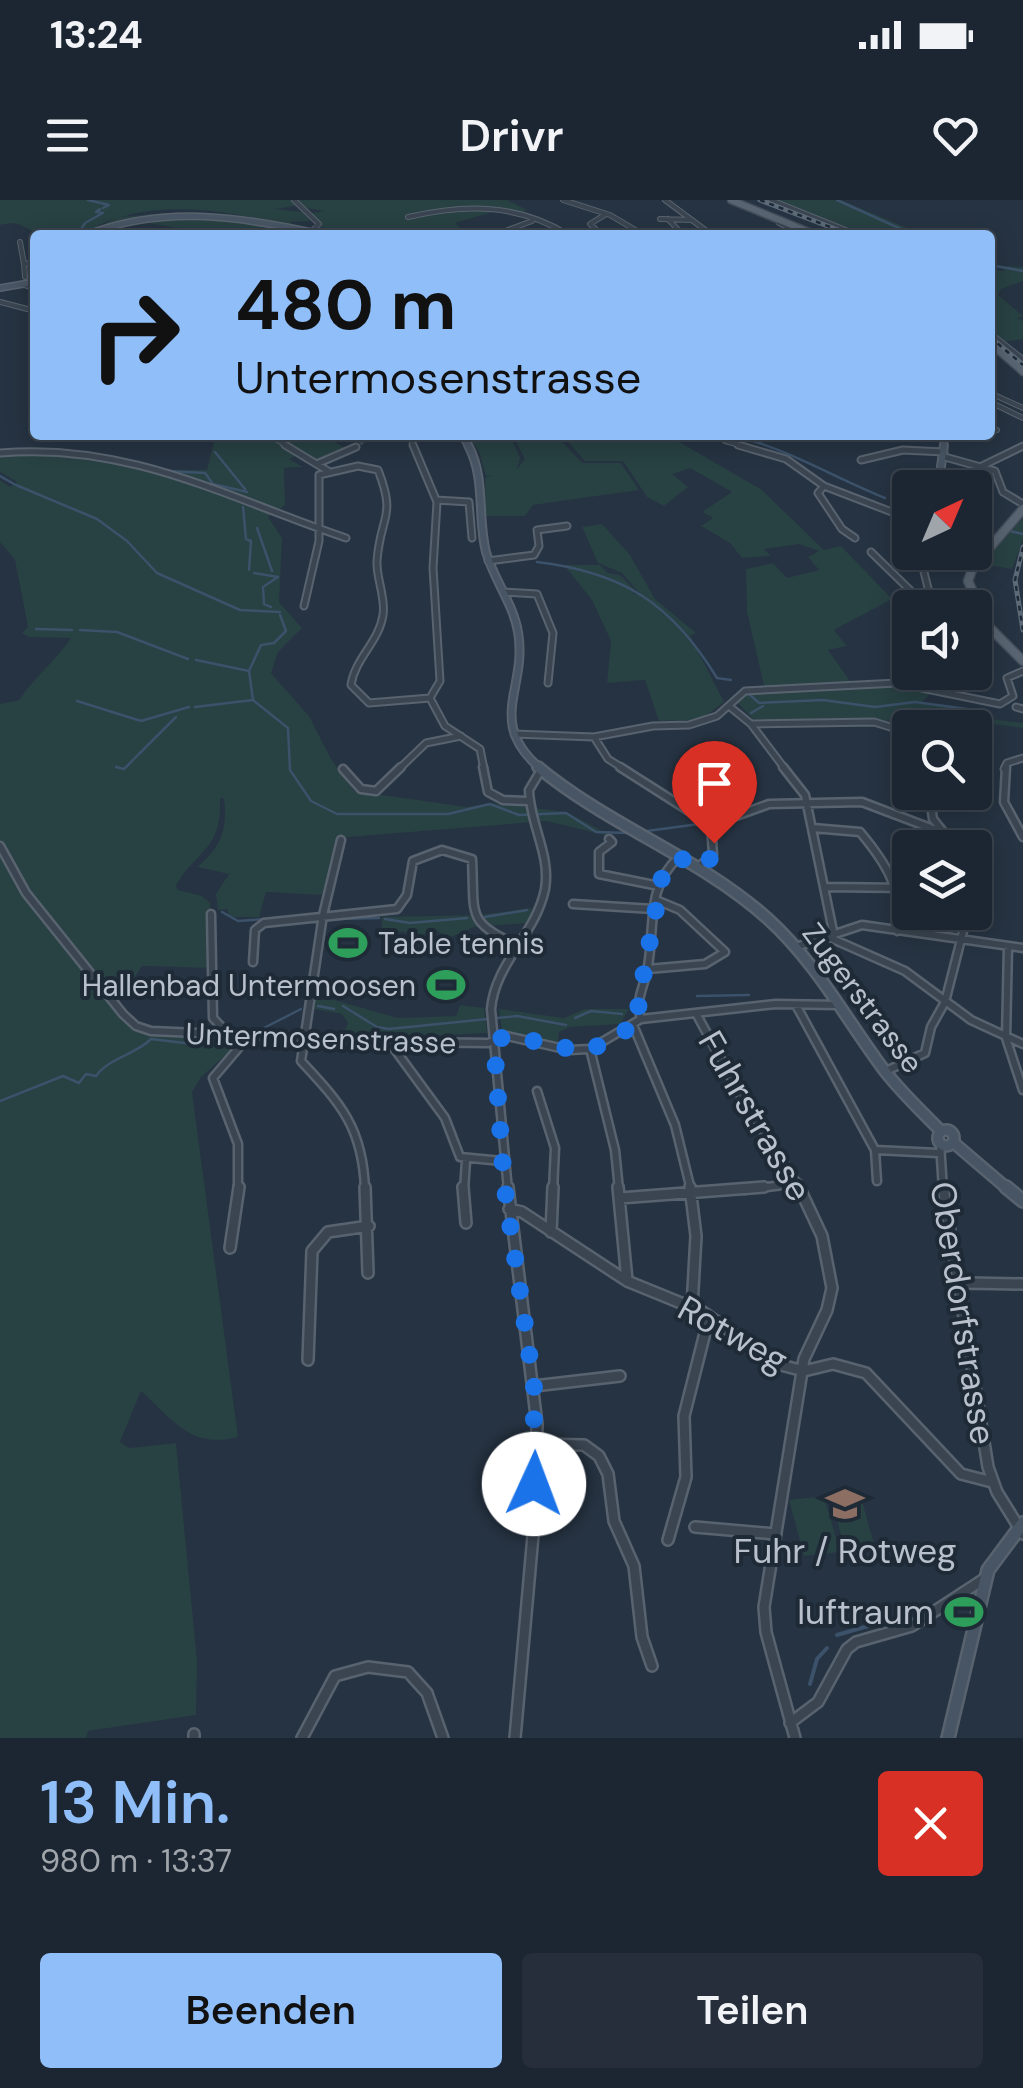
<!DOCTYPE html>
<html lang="de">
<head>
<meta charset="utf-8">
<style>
	body { margin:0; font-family:"DM Sans",sans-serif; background:#252e3a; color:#f1f3f6; height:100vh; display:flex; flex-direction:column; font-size:38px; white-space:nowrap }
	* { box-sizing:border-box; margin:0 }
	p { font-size:32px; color:#a0a5ac }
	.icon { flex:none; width:55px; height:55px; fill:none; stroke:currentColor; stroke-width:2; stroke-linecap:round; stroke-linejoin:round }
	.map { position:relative; height:1538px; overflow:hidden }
	.panel { display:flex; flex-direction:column; background:#1c2632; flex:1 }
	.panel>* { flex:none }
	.guide { position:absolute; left:30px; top:30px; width:965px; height:210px; border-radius:10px; box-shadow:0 5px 25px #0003,0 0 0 2px #3a434d; background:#8fbef9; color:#111; overflow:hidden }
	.needle { width:65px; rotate:44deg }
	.buttons { position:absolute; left:892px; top:270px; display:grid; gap:20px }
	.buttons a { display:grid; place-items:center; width:100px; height:100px; border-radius:10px; background:#1c2632; box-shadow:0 5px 25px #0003,0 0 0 2px #3a434d; font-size:50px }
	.pin { position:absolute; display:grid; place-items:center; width:85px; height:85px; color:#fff; margin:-102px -42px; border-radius:50% 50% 50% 0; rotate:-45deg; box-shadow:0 0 10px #0007 }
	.pin .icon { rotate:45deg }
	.me { position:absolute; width:110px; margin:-55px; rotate:2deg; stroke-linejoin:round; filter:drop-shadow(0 0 8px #0008) }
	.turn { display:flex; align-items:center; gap:35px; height:210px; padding:0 40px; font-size:45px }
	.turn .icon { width:130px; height:130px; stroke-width:2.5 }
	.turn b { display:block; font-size:70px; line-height:85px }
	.round { display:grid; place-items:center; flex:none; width:105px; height:105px; border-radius:10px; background:#252e3a }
	.head { display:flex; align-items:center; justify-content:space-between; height:170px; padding:0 40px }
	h1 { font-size:60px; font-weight:600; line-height:75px; color:#8fbef9 }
	.cta { display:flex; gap:20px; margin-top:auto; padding:20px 40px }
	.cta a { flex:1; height:115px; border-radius:10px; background:#8fbef9; color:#111; font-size:40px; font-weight:600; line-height:115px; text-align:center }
	.cta a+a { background:#252e3a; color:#f1f3f6 }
	.status { display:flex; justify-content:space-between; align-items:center; height:70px; padding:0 50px; background:#1c2632; direction:ltr }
	.status svg { height:28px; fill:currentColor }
	header { display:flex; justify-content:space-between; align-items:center; height:130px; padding:0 40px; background:#1c2632; font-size:45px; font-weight:600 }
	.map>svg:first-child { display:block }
	.green { fill:#284143 }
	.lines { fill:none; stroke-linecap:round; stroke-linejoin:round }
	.stream-far1 { stroke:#3b526a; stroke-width:2.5 }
	.stream { stroke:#3b526a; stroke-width:4 }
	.street-tunnel { stroke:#3c4857; stroke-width:4; stroke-dasharray:4 1; stroke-linecap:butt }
	.street-far3-casing { stroke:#58636f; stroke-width:6 }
	.street-far2-casing { stroke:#58636f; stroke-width:9 }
	.street-far1-casing { stroke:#58636f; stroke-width:11 }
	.street-casing { stroke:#58636f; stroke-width:14 }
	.secondary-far3-casing { stroke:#58636f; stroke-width:8 }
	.secondary-far2-casing { stroke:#58636f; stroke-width:10 }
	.secondary-far1-casing { stroke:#58636f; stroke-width:14 }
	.secondary-casing { stroke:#58636f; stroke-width:16 }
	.primary-far1-casing { stroke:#444e5b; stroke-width:9 }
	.primary-casing { stroke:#444e5b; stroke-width:11 }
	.street-far3 { stroke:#3a4551; stroke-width:4 }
	.street-far2 { stroke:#3a4551; stroke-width:5 }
	.street-far1 { stroke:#3a4551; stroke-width:6 }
	.street { stroke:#3a4551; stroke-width:9 }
	.secondary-far3 { stroke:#485564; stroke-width:5 }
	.secondary-far2 { stroke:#485564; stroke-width:6 }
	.secondary-far1 { stroke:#485564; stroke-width:9 }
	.secondary { stroke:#485564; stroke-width:11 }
	.primary-far1 { stroke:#586471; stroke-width:6 }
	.primary { stroke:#586471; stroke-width:8 }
	.rail-casing { stroke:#5c6a78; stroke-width:5 }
	.rail { stroke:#1f2a37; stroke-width:2.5; stroke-dasharray:5; stroke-linecap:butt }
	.route { stroke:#1a73e8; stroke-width:18; stroke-dasharray:0 32.4 }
	.labels { text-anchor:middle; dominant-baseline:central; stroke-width:8; stroke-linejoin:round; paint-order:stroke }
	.poi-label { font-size:30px; fill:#b7c0cb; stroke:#1f2a37; text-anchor:start }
	.street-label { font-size:30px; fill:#b7c0cb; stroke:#1f2a37 }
	.near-street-label { font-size:35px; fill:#b7c0cb; stroke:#1f2a37 }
	.near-poi-label { font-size:35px; fill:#b7c0cb; stroke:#1f2a37 }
</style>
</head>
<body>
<div class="status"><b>13:24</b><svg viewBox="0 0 49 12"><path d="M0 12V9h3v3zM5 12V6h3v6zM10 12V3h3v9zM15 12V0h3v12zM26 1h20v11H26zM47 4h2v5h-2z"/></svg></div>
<header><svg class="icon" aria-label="menu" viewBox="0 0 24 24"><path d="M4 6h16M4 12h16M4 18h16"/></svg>Drivr<svg class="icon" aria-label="heart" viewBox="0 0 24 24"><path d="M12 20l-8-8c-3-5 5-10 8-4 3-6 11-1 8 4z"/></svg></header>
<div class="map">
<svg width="1023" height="1538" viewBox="0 0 1023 1538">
	<rect width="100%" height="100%" fill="#263342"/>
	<path class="green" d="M0 0H507L527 10 515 15 500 10 455 23 469 35H332L317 32 322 26 311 13 325 11 293 6 275 9 302 12 311 21 290 22 297 27C239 14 179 0 121 17 168 12 209 8 257 21L267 35H217L143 22 90 34 114 18C91 29 63 45 37 33 20 26 20 20 0 25Z
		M771 0H841L924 35H858Z
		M1008 66 1023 67V81L1001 89 998 95 1023 116 1017 118 1023 121V139L1001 142 990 133V69L1002 71Z
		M184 235 246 242 267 237 298 255 289 259 303 267 284 268 285 305 278 310 164 270H207L214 242Z
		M289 235H322L347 249 318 260 279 238Z
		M467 235H510L520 258 517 269 525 259 513 235H556L582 263H621L639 290 533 305 525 316H486L485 278 492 275 486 276 479 251Z
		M562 235H690L674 239 762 290 824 350 841 346 892 399 834 430 847 446 828 450 855 488 897 483 932 492 921 503 967 509 973 517 1023 523V528L946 518 942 522 753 519 737 502 747 492 765 490 747 412 746 369 773 363 787 378 819 370 808 357 819 351 799 344 764 349 771 356 742 358 730 343 701 326 713 318 702 312 732 292 690 268 672 274 688 287 664 306 647 297 623 261H585Z
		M32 250 100 253 273 313 268 317 282 338 279 402 302 428 278 452 271 473 309 516 331 559 354 591 467 607 490 603 567 612 613 637 546 621 337 638 322 695 266 692 259 717H229L227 709 218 710 216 694 229 674 197 667C221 648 228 628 224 599L220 598C222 650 199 648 176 685L178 690 202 696 210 703 213 768 142 766 117 805 26 693 0 646V504L19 500C34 477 55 462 71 438L29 437 22 433 28 427 15 360 0 342V280L10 287 17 282 0 272V256Z
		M1023 318V339L1012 369 982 364Z
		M602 324 630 355 655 399 696 433 690 436 724 502 700 520 659 521 645 480 607 483 611 441 592 400 564 365H600L608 373 620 375 637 392 631 394H640L622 373 598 363 582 327Z
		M0 656C32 720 89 773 133 831L234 836 238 844 201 877 192 892 238 1237C190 1249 174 1221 141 1191L120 1242 129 1248 176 1243 197 1461 196 1515 88 1531 86 1538H0Z
		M532 708 527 723 474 727 448 738 433 728 423 735 397 731 395 739 382 738V717L480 715Z
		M316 800H334L398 818 456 816 460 805 484 808 487 833 407 837 344 833 348 823 342 814 314 809Z
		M499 809 564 818 585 809H629L620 824 570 827 559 832 558 842 502 833Z
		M824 1296 840 1352 804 1356 789 1300Z
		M861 1297 874 1344 844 1347 832 1300Z"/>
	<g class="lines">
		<path class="stream-far1" d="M88 0 109 5 103 8
			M837 0 912 34
			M78 34 85 23 103 13 96 12 100 9
			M990 65 1023 71
			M732 235C786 248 833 277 885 298
			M215 252 245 289
			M167 271 205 273 213 284 247 292
			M0 276 14 284
			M16 285 97 319 127 341 157 373 240 410 280 412
			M243 307 246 339 251 341 249 370
			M902 308 910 314
			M975 324 992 328
			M257 328 272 371
			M1010 331 1023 334
			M537 362C623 372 672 404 717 478L731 480
			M254 373 278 377 263 387 264 404 271 407
			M280 415 286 431 274 443 261 445 249 471 253 500 288 528 290 570 311 601 337 614H448L490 604 519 615 566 613 596 632 629 633
			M36 429 72 430
			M80 430 117 432 188 459
			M196 460 249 471
			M749 494 759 503 823 500 875 507 915 502 967 509
			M77 501 141 521 189 507
			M195 507 253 500
			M751 513 763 506
			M116 567 124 569 176 517
			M647 631 699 624
			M222 712 238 721 294 717
			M485 717 527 710
			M333 719 379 718
			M385 719 410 723 467 718
			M697 796 749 795
			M318 806 334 809
			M343 806 377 827 389 829 517 816 566 825
			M575 818 591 811 622 814
			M258 831 301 809
			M0 901 63 876 79 883 86 874 96 876C109 858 135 855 151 839L193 844 227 839"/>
		<path class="stream" d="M837 1435 875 1424
			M810 1484 817 1459 827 1448"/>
		<path class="street-tunnel" d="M356 247 370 237"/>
		<g class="street-far3-casing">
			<path id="street-far3" d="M294 0 319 24 311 32
				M563 0 610 15 644 35
				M665 0 712 35
				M771 0 858 35
				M408 17C465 4 517 3 569 35
				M660 19 692 20
				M668 19 683 35
				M779 23 804 35
				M495 35 532 21
				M602 35 590 24 606 14
				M20 42 24 64 35 63
				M24 64 25 77
				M22 84 35 89
				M0 102 35 111
				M990 133 1023 159
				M990 193 1023 208
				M990 202 1023 218
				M990 229 997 230
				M269 235 289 247
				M409 235 414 247
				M725 241 747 247"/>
		</g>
		<g class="street-far2-casing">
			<path id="street-far2" d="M285 245 328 271
				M413 245 437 302 433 368 440 481 430 498 445 526 480 549 484 569
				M738 245 786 259 824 286 910 319
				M0 253C129 242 228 298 346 338
				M945 257 995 271 1003 292 1023 304
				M861 260 903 250 944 252
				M319 263 356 247
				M982 266 1023 246
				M824 286 818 293 842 329 855 338
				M436 300 469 302 472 338
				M871 352 915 395 929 398
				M919 352 933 408
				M488 361 534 355 539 346 537 330 567 326
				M503 392 537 394 553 433 548 483
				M304 406 319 341V275L358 266 378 270C397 318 380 316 377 361 376 378 386 398 383 415 379 442 355 458 351 485L369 503 430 498
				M729 506 751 524 785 569
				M1016 507 1023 509
				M753 524 874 522 910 533
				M514 534 594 537 653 526 689 525 717 516 745 491 897 483 1000 504 1013 496 1007 478 1023 471
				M594 537 608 559 624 569
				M399 569 426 543 461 536
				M1004 569 1007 563 1023 558"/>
		</g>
		<g class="street-far1-casing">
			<path id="street-far1" d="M483 567 488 592 503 600 527 601
				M620 567 711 625 713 655 698 667
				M783 567 805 595 833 731
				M1006 567 1004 602 1023 637
				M343 569 361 589 376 591 401 567
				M929 592 933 619 956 648
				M711 625 769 604 862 602 941 632
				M813 628 860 632C886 663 903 689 897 731
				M609 639 612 642 599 652V674L659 686
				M341 640 323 715 301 861C341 904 363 928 365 990
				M0 646 26 693 123 814 136 826 151 831 404 842 488 843 507 836 569 850 590 849 641 819 776 804 839 805
				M824 687 910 688
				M573 704 653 709
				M211 714 213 818 232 838
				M826 736 905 771 971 820 1023 844
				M796 747 862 725 1023 748
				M1008 747 1006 838 1023 890
				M253 762 255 730 264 723 397 709 407 695 413 661 442 650 472 659C475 718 465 721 521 747
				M648 769 705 764 725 752 680 710 656 700
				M796 805 875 950 877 981
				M697 815 741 896 801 990
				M641 819C635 801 643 789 647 771 656 731 644 688 679 657
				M633 825 675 925 691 990
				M390 843 445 918 460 957 502 961
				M590 849 615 950 619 990
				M886 871 925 853 931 827 945 802 968 712
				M537 891 555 948 553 990
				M940 943 943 990
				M875 950 938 953
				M238 990V944L213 878 247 838
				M464 990 466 961
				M508 990 491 809C495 763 536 734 545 689 551 655 530 625 529 590L541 570
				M744 990 798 983"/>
		</g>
		<g class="street-casing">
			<path id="street" d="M365 987 368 1073
				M463 987 466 1023
				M508 987 537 1224 535 1313 515 1538
				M618 987 627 1080
				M690 987 696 1036 692 1107
				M943 987 988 1267 997 1292 1023 1334
				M620 998 764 987
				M509 1009 522 1012 627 1081 703 1112 777 1164 804 1171 833 1164 866 1173 961 1274 992 1282
				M551 1032 553 987
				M230 1048 239 987
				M960 1087 968 1083 1023 1084
				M308 1160 312 1051 328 1032 369 1026
				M534 1186 620 1176
				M536 1244 584 1245 599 1256 608 1274 614 1321 634 1366 642 1437 652 1466
				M695 1327 776 1334
				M668 1340 686 1277 684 1216 709 1117
				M790 1523 818 1502 847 1449 856 1442 912 1426 984 1379
				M194 1534V1538
				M302 1538 335 1476 368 1467 408 1472 427 1493 443 1538
				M795 1538 766 1432 764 1407 804 1159 827 1110 832 1088 822 1036 799 987"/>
		</g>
		<g class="secondary-far3-casing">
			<path id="secondary-far3" d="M86 35C165 4 244 17 325 35
				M0 88 35 82
				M461 235 469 247
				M943 247 945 235"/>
		</g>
		<g class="secondary-far2-casing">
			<path id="secondary-far2" d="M468 245C486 278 477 316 486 352 494 380 513 403 518 432 528 488 485 522 541 569
				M938 288 944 245
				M945 352 973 367"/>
		</g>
		<g class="secondary-far1-casing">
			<path id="secondary-far1" d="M538 567C609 626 699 657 767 718 815 761 846 819 884 870 901 892 921 911 941 931
				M938 938a8 8 0 1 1 16 0a8 8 0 1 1-16 0Z
				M954 943 1009 990"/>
		</g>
		<g class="secondary-casing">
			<path id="secondary" d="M1006 987 1023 1001
				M948 1538 988 1370 1023 1323"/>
		</g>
		<g class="primary-far1-casing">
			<path id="primary-far1" d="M731 0 816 35
				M990 143 1023 172"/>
		</g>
		<g class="primary-casing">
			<path id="primary" d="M1023 309 973 367 968 381 989 427 1023 461"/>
		</g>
		<use href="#street-far3" class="street-far3"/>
		<use href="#street-far2" class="street-far2"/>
		<use href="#street-far1" class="street-far1"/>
		<use href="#street" class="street"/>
		<use href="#secondary-far3" class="secondary-far3"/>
		<use href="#secondary-far2" class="secondary-far2"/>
		<use href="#secondary-far1" class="secondary-far1"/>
		<use href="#secondary" class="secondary"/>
		<use href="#primary-far1" class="primary-far1"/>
		<use href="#primary" class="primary"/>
		<g class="rail-casing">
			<path id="rail" d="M760 0 851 35
				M990 137 1023 165
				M1023 347 1015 380 1023 430"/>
		</g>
		<use href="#rail" class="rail"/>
	</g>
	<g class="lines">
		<path class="route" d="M534 1284V1186L504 983 494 841C512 829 559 852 586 849 606 846 625 831 641 819L638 804 662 677 679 657 697 668 711 658 714 643"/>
	</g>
	<defs>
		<g id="stadium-bare" transform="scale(3)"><path d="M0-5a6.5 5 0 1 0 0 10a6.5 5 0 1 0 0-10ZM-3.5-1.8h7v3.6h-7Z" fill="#2e9e5b" stroke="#1f2a37" stroke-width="2.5" paint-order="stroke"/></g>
		<g id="school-bare" transform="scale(3)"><path d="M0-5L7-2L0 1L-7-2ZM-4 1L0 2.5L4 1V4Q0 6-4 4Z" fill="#8d6e63" stroke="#1f2a37" stroke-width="2.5" paint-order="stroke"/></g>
	</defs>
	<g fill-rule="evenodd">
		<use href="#stadium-bare" x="348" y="743"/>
		<use href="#stadium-bare" x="446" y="785"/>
		<use href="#school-bare" x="845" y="1304"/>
		<use href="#stadium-bare" x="964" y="1412"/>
	</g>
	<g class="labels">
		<g class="poi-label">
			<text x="378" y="743">Table tennis</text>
			<text x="416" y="785" text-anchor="end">Hallenbad Untermoosen</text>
		</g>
		<g class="street-label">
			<text transform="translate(863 798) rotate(53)">Zugerstrasse</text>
			<text transform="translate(321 838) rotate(2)">Untermosenstrasse</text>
		</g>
		<g class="near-street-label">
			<text transform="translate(755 916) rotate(60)">Fuhrstrasse</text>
			<text transform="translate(963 1113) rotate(81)">Oberdorfstrasse</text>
			<text transform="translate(733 1134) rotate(29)">Rotweg</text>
		</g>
		<g class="near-poi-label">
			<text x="845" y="1351">Fuhr / Rotweg</text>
			<text x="934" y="1412" text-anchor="end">luftraum</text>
		</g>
	</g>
</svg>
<div class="buttons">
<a><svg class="needle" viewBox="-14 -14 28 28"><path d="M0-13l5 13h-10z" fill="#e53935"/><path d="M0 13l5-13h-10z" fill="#a0a5ac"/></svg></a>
<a><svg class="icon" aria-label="sound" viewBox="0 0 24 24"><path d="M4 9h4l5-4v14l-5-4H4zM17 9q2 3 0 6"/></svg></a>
<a><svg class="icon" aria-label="search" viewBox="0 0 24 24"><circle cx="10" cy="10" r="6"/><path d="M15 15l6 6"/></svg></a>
<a><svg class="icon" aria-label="layers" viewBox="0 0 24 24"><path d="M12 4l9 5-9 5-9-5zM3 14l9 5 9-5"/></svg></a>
</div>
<div class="pin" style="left:714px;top:643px;background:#d93025"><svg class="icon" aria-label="arrive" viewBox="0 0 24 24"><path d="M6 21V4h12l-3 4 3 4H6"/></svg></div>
<svg class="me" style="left:534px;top:1284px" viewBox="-20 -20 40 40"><circle r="19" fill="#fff"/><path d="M0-13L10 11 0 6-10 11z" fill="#1a73e8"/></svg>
<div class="guide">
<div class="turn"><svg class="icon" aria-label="right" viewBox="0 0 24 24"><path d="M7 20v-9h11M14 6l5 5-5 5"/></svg><div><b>480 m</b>Untermosenstrasse</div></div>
</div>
</div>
<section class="panel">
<div class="head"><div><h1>13 Min.</h1><p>980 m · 13:37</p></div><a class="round" style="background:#d93025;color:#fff"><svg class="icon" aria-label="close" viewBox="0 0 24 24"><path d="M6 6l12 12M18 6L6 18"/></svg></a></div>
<div class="cta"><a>Beenden</a><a>Teilen</a></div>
</section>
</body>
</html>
